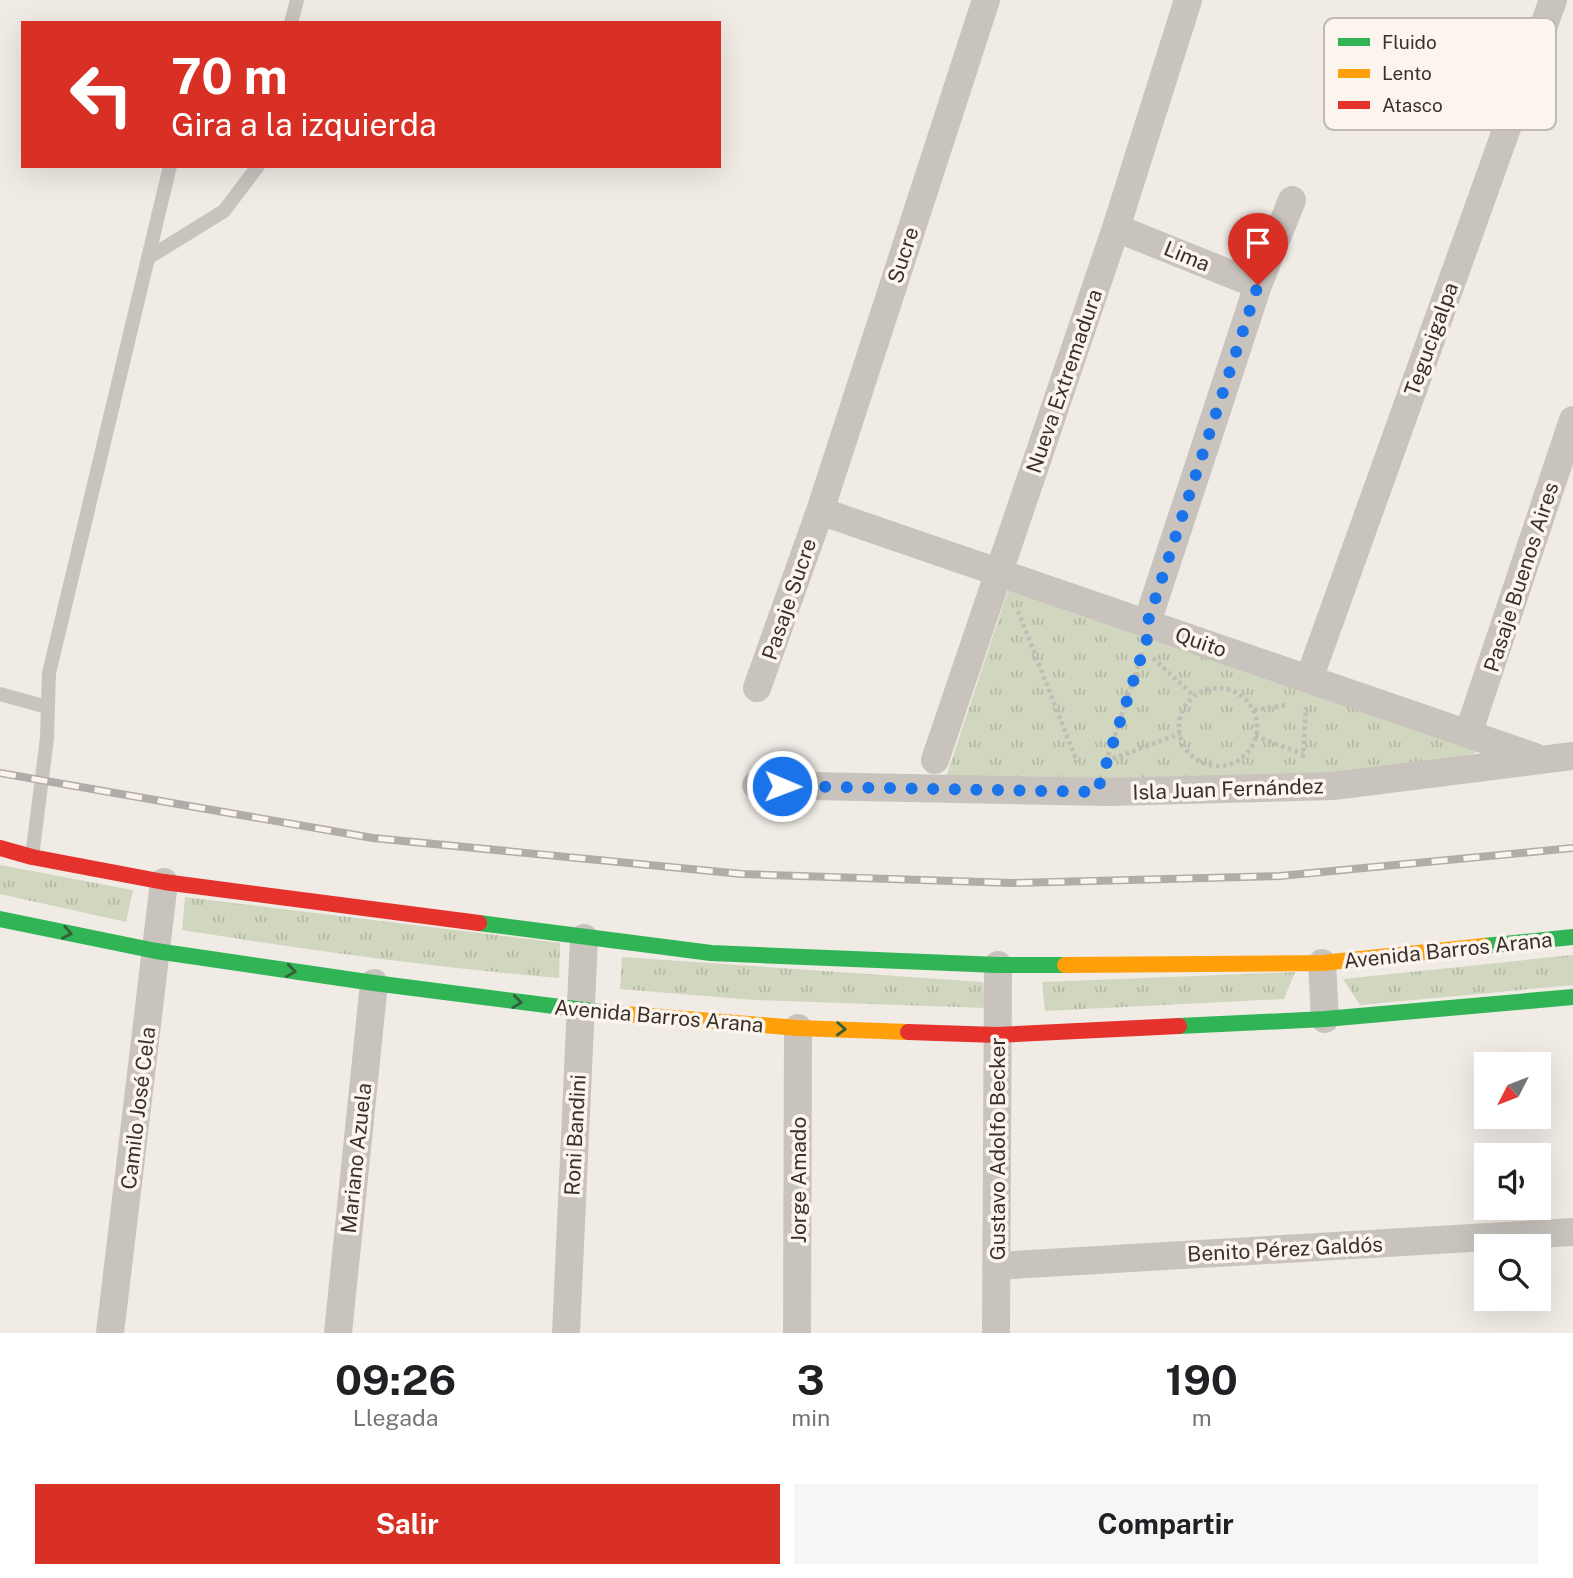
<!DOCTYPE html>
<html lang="es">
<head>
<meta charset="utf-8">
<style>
	body { margin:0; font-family:"Public Sans",sans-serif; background:#f6f6f6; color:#202124; height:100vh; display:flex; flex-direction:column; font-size:26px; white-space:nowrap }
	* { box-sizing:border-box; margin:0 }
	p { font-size:23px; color:#757577 }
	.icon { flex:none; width:38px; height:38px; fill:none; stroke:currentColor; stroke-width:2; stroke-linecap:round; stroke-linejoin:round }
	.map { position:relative; height:1333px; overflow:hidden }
	.details { display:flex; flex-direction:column; background:#fff; flex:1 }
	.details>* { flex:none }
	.guide { position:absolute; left:21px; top:21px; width:700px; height:147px; border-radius:0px; box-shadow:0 7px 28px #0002; background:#d93025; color:#fff; overflow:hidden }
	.needle { width:46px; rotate:228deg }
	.buttons { position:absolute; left:1474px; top:1052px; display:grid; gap:14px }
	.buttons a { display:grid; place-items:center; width:77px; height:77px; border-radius:0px; background:#fff; box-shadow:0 7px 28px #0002; font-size:35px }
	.pin { position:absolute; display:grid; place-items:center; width:60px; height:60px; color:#fff; margin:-72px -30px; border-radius:50% 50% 50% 0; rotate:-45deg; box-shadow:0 0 7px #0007 }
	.pin .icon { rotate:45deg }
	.me { position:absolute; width:77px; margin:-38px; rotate:91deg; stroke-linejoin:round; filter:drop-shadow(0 0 5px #0008) }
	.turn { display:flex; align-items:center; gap:24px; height:147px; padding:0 35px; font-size:32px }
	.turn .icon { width:91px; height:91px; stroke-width:2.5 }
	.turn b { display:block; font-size:49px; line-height:60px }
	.eta { display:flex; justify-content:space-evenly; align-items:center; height:119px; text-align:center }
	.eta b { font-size:42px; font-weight:700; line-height:49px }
	.action { display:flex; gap:14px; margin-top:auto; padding:14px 35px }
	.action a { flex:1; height:80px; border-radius:0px; background:#d93025; color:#fff; font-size:28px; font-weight:700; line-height:80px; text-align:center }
	.action a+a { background:#f6f6f6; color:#202124 }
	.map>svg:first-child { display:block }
	.grass { fill:url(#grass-tufts) }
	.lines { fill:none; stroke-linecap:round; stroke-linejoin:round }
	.path { stroke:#c2bbb6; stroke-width:4.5; stroke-dasharray:3.5 3.5; stroke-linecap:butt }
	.lane { stroke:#c9c3be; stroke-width:14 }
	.street { stroke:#c9c3be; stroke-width:28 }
	.fast { stroke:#30b455; stroke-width:16 }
	.slow { stroke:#ff9f0a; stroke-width:16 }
	.jam { stroke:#e5322d; stroke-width:16 }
	.rail-casing { stroke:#b1aca8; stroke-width:8 }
	.rail { stroke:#fbf5ee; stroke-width:5; stroke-dasharray:16; stroke-linecap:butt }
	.oneway { stroke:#375e3a }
	.route { stroke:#1a73e8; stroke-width:12; stroke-dasharray:0 21.6 }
	.labels { text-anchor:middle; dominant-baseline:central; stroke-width:7; stroke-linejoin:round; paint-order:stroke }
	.street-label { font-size:21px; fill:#3b302b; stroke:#fbf5ee }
	.key { fill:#fbf5ee; stroke:#c1bab4; stroke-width:2 }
	.key-label { font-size:19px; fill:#3b302b }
</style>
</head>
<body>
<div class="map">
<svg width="1573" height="1333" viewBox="0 0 1573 1333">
	<defs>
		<pattern id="grass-tufts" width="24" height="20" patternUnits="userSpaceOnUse" patternTransform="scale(1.75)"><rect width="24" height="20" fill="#d1d6bf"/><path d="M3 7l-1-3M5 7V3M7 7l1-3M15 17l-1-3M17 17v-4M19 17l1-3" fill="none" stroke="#b4b8a4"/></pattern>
	</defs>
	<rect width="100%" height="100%" fill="#f0ebe5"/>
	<path class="grass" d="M1009 588 1481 751 1430 768 1269 782 946 777Z
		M0 865 133 890 126 922 0 894Z
		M185 897 560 943 559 978C433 967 307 950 182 930Z
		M1573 955V985L1360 1005 1343 979Z
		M622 957 983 982 986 1008 755 1000 620 989Z
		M1295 972 1284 999 1045 1011 1042 982Z"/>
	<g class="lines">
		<path class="path" d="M1018 611 1077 762
			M1153 658 1194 696
			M1179 727a39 39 0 1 1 78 0a39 39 0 1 1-78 0Z
			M1254 710 1287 705
			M1255 736 1303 754
			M1303 758 1306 707
			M1106 761 1180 734
			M1106 762 1143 651"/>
		<path class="lane" d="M291 23 297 0
			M148 258 224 211 258 166
			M0 694 47 707
			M32 857 47 738 49 673 170 166"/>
		<path class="street" d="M1116 228 1258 285
			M820 511 1535 757
			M1147 623 1258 285 1292 200
			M1309 679 1553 0
			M757 688 820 511 986 0
			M1468 734 1573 420
			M935 760 1116 228 1188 0
			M756 785 1109 792 1333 786 1573 756
			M1322 963 1325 1019
			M996 1266 1573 1232
			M110 1333 164 882
			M338 1333 374 983
			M566 1333 584 938
			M797 1333 798 1028
			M996 1333 998 965"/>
		<path class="fast" d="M0 919 156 951 374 983 600 1012
			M479 923 711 953 998 965H1065
			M1484 946 1573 937
			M1179 1026 1325 1019 1573 997"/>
		<path class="slow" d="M1065 965 1322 963 1484 946
			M600 1012 798 1028 908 1032"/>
		<path class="jam" d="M0 848 32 857 164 882 479 923
			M908 1032 997 1035 1179 1026"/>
		<g class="rail-casing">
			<path id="rail" d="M0 773 373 838 742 874 1013 883 1280 876 1573 848"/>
		</g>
		<use href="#rail" class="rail"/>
	</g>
	<defs><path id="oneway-chevron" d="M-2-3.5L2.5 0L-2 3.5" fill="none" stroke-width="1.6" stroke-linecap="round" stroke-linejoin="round" transform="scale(1.75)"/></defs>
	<g class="oneway">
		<use href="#oneway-chevron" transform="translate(67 933) rotate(11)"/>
		<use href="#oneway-chevron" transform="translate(291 971) rotate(8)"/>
		<use href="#oneway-chevron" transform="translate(517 1002) rotate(7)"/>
		<use href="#oneway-chevron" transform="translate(841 1029) rotate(2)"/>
	</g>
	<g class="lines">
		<path class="route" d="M782 786 1097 792 1148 636 1147 624 1258 285"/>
	</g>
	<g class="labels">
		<g class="street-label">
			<text transform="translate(903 255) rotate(-72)">Sucre</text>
			<text transform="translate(1187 256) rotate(22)">Lima</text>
			<text transform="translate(1431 339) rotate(-70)">Tegucigalpa</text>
			<text transform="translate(1064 381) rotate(-71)">Nueva Extremadura</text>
			<text transform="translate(1521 577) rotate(-72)">Pasaje Buenos Aires</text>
			<text transform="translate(789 599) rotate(-71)">Pasaje Sucre</text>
			<text transform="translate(1201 642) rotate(19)">Quito</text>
			<text transform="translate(1228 789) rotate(-2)">Isla Juan Fernández</text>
			<text transform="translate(1448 950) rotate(-6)">Avenida Barros Arana</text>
			<text transform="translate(659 1016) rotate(5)">Avenida Barros Arana</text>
			<text transform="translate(138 1108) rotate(-83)">Camilo José Cela</text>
			<text transform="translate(575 1135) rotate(-87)">Roni Bandini</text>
			<text transform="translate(997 1149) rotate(-90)">Gustavo Adolfo Becker</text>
			<text transform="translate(356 1158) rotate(-84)">Mariano Azuela</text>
			<text transform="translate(798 1180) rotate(-90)">Jorge Amado</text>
			<text transform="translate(1285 1249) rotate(-3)">Benito Pérez Galdós</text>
		</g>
	</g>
	<rect x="1324" y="18" width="232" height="112" rx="10" class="key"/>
	<rect x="1338" y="38" width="32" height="8" fill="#30b455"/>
	<rect x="1338" y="69" width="32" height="9" fill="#ff9f0a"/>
	<rect x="1338" y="101" width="32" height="8" fill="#e5322d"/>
	<g class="key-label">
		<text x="1382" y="49">Fluido</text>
		<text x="1382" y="80">Lento</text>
		<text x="1382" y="112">Atasco</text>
	</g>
</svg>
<div class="buttons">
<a><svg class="needle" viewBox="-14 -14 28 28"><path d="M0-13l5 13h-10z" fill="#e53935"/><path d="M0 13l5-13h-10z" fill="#757577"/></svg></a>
<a><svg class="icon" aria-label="sound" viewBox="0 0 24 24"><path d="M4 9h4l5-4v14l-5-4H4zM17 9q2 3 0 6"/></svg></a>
<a><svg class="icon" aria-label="search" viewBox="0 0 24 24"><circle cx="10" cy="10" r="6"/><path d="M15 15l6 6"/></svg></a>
</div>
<div class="pin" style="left:1258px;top:285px;background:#d93025"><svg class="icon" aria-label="arrive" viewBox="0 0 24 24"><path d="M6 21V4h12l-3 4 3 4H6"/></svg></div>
<svg class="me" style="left:782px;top:786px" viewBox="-20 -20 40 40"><circle r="17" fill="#1a73e8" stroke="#fff" stroke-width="3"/><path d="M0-11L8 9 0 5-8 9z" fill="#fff"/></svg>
<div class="guide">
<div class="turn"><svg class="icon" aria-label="left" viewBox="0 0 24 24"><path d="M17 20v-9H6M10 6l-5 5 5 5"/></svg><div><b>70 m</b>Gira a la izquierda</div></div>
</div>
</div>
<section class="details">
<div class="eta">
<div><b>09:26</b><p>Llegada</p></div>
<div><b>3</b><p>min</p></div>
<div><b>190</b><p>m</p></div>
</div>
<div class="action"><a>Salir</a><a>Compartir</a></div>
</section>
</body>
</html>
